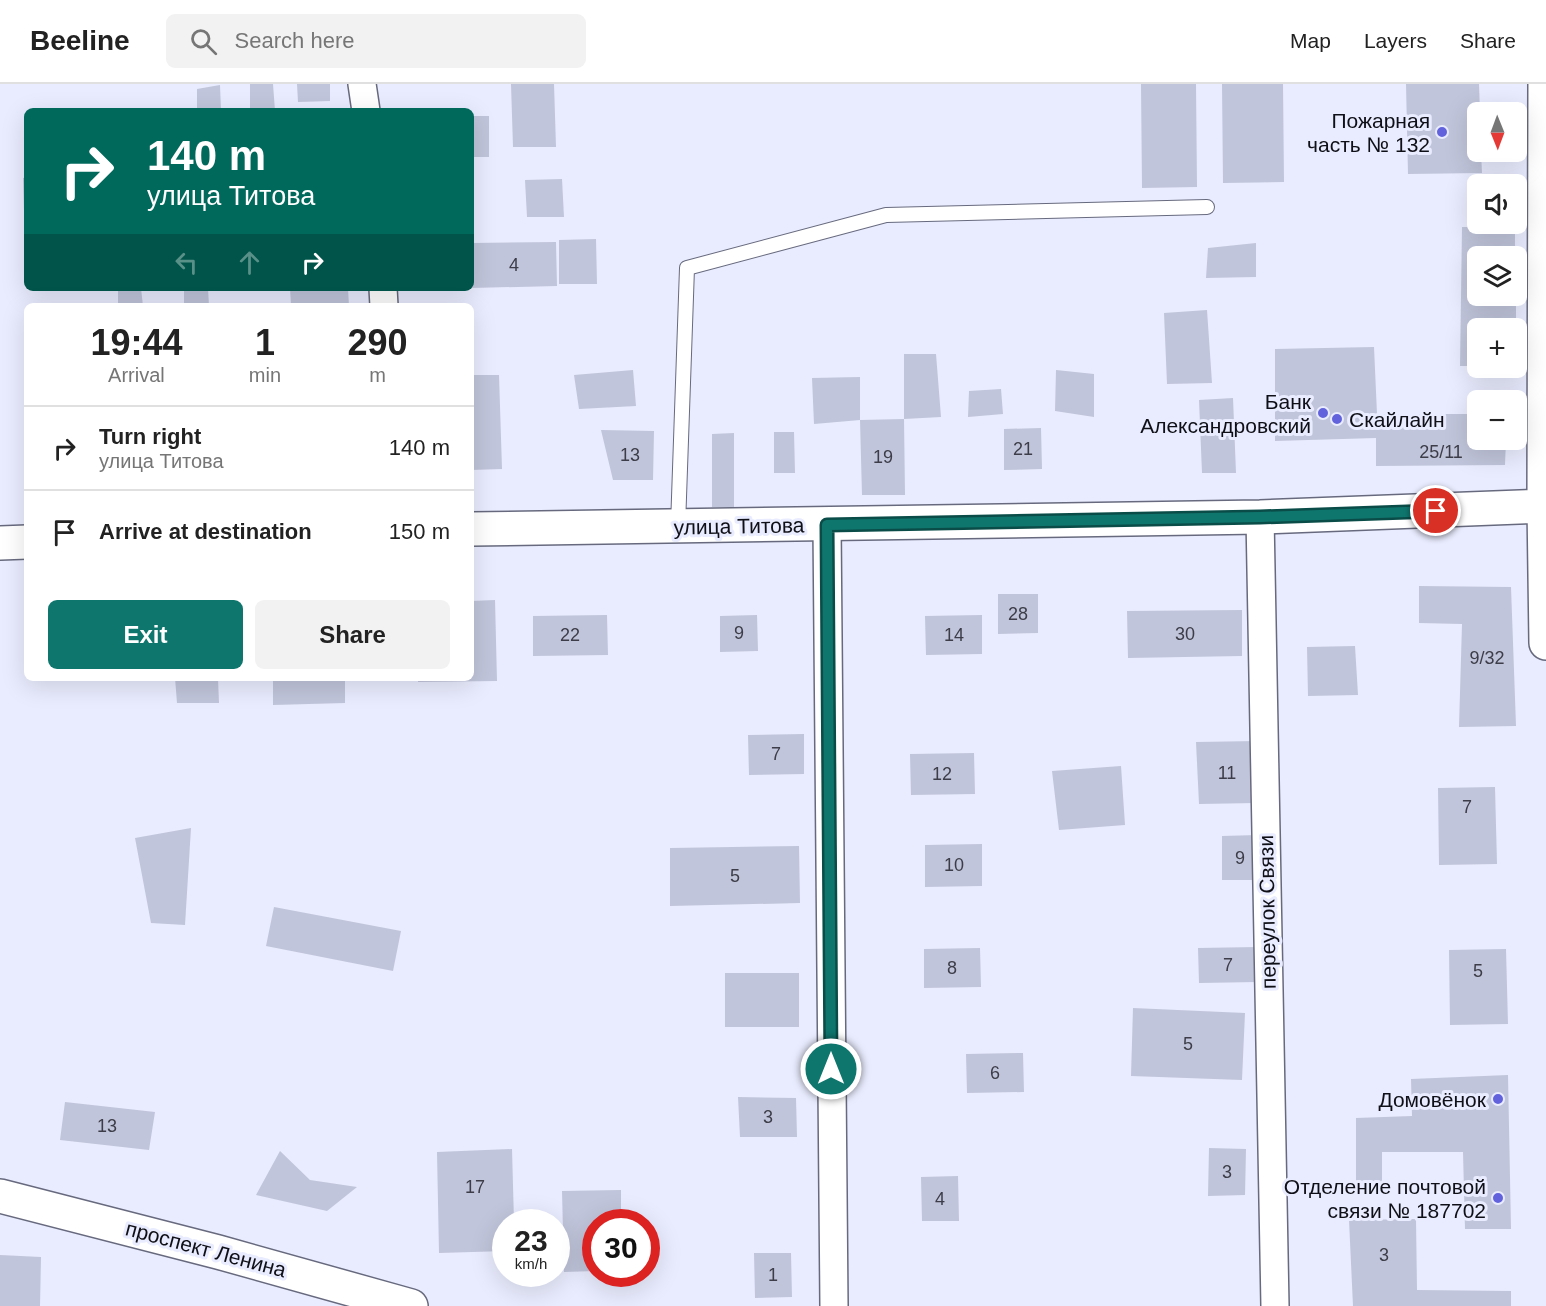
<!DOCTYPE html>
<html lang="en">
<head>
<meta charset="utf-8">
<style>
	body { margin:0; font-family:Helvetica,sans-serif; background:#f2f2f2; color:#222; height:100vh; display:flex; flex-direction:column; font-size:22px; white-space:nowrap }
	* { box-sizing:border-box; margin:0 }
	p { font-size:20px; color:#767676 }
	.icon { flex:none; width:33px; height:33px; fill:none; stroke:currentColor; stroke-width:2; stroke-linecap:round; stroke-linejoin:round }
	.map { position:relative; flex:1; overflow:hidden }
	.details { position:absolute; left:24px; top:219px; width:450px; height:378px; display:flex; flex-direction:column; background:#fff; border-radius:9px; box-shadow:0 6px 24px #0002 }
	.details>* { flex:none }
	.top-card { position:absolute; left:24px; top:24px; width:450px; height:183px; border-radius:9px; box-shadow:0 6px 24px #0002; background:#00695c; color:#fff; overflow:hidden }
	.needle { width:39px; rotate:179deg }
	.controls { position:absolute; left:1467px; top:18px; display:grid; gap:12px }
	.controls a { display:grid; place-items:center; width:60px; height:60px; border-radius:9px; background:#fff; box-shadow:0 6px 24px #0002; font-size:30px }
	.speed { position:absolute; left:492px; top:1125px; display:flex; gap:12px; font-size:30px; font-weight:700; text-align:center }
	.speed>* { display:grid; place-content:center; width:78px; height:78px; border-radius:50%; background:#fff; box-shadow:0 6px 24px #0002; line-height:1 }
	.speed small { font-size:15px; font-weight:400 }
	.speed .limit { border:9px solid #d22; background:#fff; color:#111 }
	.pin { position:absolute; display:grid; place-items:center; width:51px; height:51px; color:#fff; margin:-26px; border:3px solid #fff; border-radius:50%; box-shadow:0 2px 6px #0007 }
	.me { position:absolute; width:66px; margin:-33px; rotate:0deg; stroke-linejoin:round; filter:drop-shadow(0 0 4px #0008) }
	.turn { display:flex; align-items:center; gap:21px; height:126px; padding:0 24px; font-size:27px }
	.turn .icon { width:78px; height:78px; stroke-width:2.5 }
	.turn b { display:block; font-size:42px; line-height:51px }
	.lanes { display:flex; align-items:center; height:57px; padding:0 24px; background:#0003; justify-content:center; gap:30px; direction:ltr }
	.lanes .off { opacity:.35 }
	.eta { display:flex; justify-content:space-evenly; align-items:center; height:102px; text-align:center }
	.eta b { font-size:36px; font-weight:700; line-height:42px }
	.primary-button { display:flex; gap:12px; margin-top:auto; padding:12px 24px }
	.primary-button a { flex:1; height:69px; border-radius:9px; background:#0f766e; color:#fff; font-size:24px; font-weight:700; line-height:69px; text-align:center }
	.primary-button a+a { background:#f2f2f2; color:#222 }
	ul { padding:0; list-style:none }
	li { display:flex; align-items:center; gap:18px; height:84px; padding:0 24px; border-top:2px solid #e0e0e0 }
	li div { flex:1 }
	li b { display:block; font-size:22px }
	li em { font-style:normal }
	header { display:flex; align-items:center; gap:36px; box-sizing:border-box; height:84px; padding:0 30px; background:#fff; border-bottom:2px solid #e0e0e0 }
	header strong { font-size:28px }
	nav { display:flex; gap:33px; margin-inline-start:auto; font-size:21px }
	.search { width:420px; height:54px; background:#f2f2f2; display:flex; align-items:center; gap:15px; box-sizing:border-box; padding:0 21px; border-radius:9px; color:#767676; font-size:22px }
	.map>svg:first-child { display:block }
	.building { fill:#c1c5db }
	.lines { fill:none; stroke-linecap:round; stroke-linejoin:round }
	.lane-casing { stroke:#676a7e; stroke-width:16 }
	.street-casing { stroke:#676a7e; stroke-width:30 }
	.secondary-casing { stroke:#676a7e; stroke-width:36 }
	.primary-casing { stroke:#676a7e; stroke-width:36 }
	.lane { stroke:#fff; stroke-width:14 }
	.street { stroke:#fff; stroke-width:27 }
	.secondary { stroke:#fff; stroke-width:33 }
	.primary { stroke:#fff; stroke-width:33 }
	.route-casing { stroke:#0a4d48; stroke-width:15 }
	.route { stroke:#0f766e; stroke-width:10 }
	.poi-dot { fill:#6263dc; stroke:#e9ecfe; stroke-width:2 }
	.labels { text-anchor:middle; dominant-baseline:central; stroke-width:6; stroke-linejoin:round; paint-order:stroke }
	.number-label { font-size:18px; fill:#3c3d48 }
	.poi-label { font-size:21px; fill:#0f1017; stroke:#e9ecfe; text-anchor:end }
	.street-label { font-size:21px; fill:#0f1017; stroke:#e9ecfe }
</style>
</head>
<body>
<header>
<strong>Beeline</strong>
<div class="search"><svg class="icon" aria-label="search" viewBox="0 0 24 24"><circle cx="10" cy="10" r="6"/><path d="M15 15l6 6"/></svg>Search here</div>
<nav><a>Map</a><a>Layers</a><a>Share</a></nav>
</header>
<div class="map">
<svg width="1546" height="1222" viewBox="0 0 1546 1222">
	<rect width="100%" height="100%" fill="#e9ecfe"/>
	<path class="building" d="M250 0H273L275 27H250Z
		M297 0H330V17L298 18Z
		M511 0H554L556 63H513Z
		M1141 0H1196L1197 103 1142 104Z
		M1222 0H1283L1284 98 1223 99Z
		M1406 0H1479L1480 28H1478V68H1481L1482 89 1408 90Z
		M220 1 221 27H197V5Z
		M471 32H489V73H471Z
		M27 93V127H24L23 94Z
		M562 95 564 133H527L525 96Z
		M1462 143H1515V172H1478V212H1516V244H1478V282H1460Z
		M596 155 597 200H559V156Z
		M556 158 557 202 471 204V159Z
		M1256 159V193L1206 194 1208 164Z
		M118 204H141L143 222H118Z
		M184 204H208L209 222H184Z
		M290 204H348L349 222H291Z
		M1207 226 1212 299 1167 300 1164 229Z
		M1374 263 1377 330H1478V356H1506L1505 381 1376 382V354L1275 357V265Z
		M904 270H936L941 333 904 335Z
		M633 286 636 322 579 325 574 291Z
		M1056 286 1094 290V333L1055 327Z
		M471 291H499L502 385 471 386Z
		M860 293V336L814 340 812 294Z
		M1001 305 1003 330 968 333 969 307Z
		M1233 314 1236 389H1202L1199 316Z
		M904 335 905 411H862L860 336Z
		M1041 344 1042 385 1004 386V345Z
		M601 346 654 347 653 396H613Z
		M774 348H794L795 389H774Z
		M734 349V423H712V350Z
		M1419 502 1511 503 1516 642 1459 643 1462 540 1419 539Z
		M998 510H1038V549L998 550Z
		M495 516 497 597 418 598V594H471V517Z
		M1242 526V572L1128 574 1127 527Z
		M607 531 608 571 533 572V532Z
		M757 531 758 567 720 568V532Z
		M982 531V570L926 571 925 532Z
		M1355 562 1358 611 1308 612 1307 563Z
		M175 594H218L219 619H177Z
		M273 594H345V619L273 621Z
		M804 650V690L749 691 748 651Z
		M1258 657 1256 719 1199 720 1196 658Z
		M974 669 975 710 911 711 910 670Z
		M1121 682 1125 741 1059 746 1052 687Z
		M1495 703 1497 780 1439 781 1438 704Z
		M191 744 185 841 151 839 135 754Z
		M1258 751 1259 796H1222V752Z
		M982 760V802L925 803V761Z
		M799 762 800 819 670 822V764Z
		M274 823 401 847 393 887 266 862Z
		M1258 863V898L1199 899 1198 864Z
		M980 864 981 903 924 904V865Z
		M1506 865 1508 940 1450 941 1449 866Z
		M725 889H799V943H725Z
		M1133 924 1245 929 1242 996 1131 992Z
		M1023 969 1024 1008 967 1009 966 970Z
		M1508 991 1511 1145H1465L1463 1068H1382V1105H1356V1034L1412 1032 1411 995Z
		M738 1013 796 1014 797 1053H740Z
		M65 1018 155 1028 149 1066 60 1056Z
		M1209 1064 1246 1065 1245 1111 1208 1112Z
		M512 1065 514 1138H506V1167L439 1169 437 1068Z
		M280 1067 310 1096 357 1103 327 1127 256 1111Z
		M958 1092 959 1137H922L921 1093Z
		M621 1106V1138H596V1187L564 1188 562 1107Z
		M1416 1135 1417 1206 1511 1207V1222H1353L1349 1136Z
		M754 1169H791L792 1213 755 1214Z
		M0 1171 41 1173 40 1222H0Z"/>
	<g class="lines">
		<g class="lane-casing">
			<path id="lane" d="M678 442 687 184 886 131 1207 123"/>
		</g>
		<g class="street-casing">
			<path id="street" d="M362 0 366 27
				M383 204 384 222
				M1260 433 1275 1222
				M827 441 834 1222"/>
		</g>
		<g class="secondary-casing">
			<path id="secondary" d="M1545 0 1544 422 1546 559
				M471 445 1260 433 1546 422
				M0 459 27 458"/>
		</g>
		<g class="primary-casing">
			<path id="primary" d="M0 1112 218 1168 411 1222"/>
		</g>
		<use href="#lane" class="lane"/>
		<use href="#street" class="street"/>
		<use href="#secondary" class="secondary"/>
		<use href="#primary" class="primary"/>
	</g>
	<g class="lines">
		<g class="route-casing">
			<path id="route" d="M831 985 827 441 1260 433 1436 427"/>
		</g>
		<use href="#route" class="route"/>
	</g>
	<g class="poi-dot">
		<circle cx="1442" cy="48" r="6"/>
		<circle cx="1323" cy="329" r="6"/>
		<circle cx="1337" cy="335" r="6"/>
		<circle cx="1498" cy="1015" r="6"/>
		<circle cx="1498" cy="1114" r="6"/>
	</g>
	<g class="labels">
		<g class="number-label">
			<text x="514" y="181">4</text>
			<text x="1023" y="365">21</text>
			<text x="1441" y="368">25/11</text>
			<text x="630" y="371">13</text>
			<text x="883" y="373">19</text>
			<text x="1018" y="530">28</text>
			<text x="739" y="549">9</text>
			<text x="1185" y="550">30</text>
			<text x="570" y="551">22</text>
			<text x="954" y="551">14</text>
			<text x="1487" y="574">9/32</text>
			<text x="776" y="670">7</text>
			<text x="1227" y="689">11</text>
			<text x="942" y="690">12</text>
			<text x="1467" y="723">7</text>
			<text x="1240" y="774">9</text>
			<text x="954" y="781">10</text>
			<text x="735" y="792">5</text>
			<text x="1228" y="881">7</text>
			<text x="952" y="884">8</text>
			<text x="1478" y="887">5</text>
			<text x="1188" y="960">5</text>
			<text x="995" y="989">6</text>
			<text x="768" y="1033">3</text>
			<text x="107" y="1042">13</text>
			<text x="1227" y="1088">3</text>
			<text x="475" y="1103">17</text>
			<text x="940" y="1115">4</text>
			<text x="1384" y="1171">3</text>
			<text x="773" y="1191">1</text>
		</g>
		<g class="poi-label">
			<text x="1430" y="36">Пожарная<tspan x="1430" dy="24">часть № 132</tspan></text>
			<text x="1311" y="317">Банк<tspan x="1311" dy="24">Александровский</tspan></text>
			<text x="1349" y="335" text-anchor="start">Скайлайн</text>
			<text x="1486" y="1015">Домовёнок</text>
			<text x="1486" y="1102">Отделение почтовой<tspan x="1486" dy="24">связи № 187702</tspan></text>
		</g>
		<g class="street-label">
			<text transform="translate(739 442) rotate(-1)">улица Титова</text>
			<text transform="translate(1267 828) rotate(-91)">переулок Связи</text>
			<text transform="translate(206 1165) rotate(15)">проспект Ленина</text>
		</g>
	</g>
</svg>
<div class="controls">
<a><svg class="needle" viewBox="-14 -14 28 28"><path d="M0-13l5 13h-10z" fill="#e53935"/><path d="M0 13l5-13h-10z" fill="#767676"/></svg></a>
<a><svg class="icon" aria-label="sound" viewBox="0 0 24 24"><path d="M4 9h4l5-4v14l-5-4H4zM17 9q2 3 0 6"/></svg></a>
<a><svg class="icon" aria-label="layers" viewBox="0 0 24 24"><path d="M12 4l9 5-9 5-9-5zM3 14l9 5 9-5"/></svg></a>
<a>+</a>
<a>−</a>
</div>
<div class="speed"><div>23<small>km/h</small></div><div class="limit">30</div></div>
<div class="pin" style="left:1436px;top:427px;background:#d93025"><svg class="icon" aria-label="arrive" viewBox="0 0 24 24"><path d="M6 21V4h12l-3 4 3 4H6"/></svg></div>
<svg class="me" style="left:831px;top:985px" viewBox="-20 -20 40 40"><circle r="17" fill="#0f766e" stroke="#fff" stroke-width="3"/><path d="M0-11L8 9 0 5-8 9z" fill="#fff"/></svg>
<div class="top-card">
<div class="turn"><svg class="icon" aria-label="right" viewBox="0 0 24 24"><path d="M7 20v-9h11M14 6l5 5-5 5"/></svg><div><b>140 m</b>улица Титова</div></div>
<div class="lanes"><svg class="icon off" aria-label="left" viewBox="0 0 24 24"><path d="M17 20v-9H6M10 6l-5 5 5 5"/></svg><svg class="icon off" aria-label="ahead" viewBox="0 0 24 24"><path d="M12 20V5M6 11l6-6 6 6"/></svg><svg class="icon" aria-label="right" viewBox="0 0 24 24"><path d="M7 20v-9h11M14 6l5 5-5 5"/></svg></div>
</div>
<section class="details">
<div class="eta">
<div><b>19:44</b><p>Arrival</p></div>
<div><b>1</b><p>min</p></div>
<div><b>290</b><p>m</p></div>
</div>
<ul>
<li><svg class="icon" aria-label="right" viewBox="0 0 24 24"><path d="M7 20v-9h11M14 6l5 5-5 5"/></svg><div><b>Turn right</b><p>улица Титова</p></div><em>140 m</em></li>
<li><svg class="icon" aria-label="arrive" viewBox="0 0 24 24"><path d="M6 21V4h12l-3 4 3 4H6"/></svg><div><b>Arrive at destination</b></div><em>150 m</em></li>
</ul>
<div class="primary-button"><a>Exit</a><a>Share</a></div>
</section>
</div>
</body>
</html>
